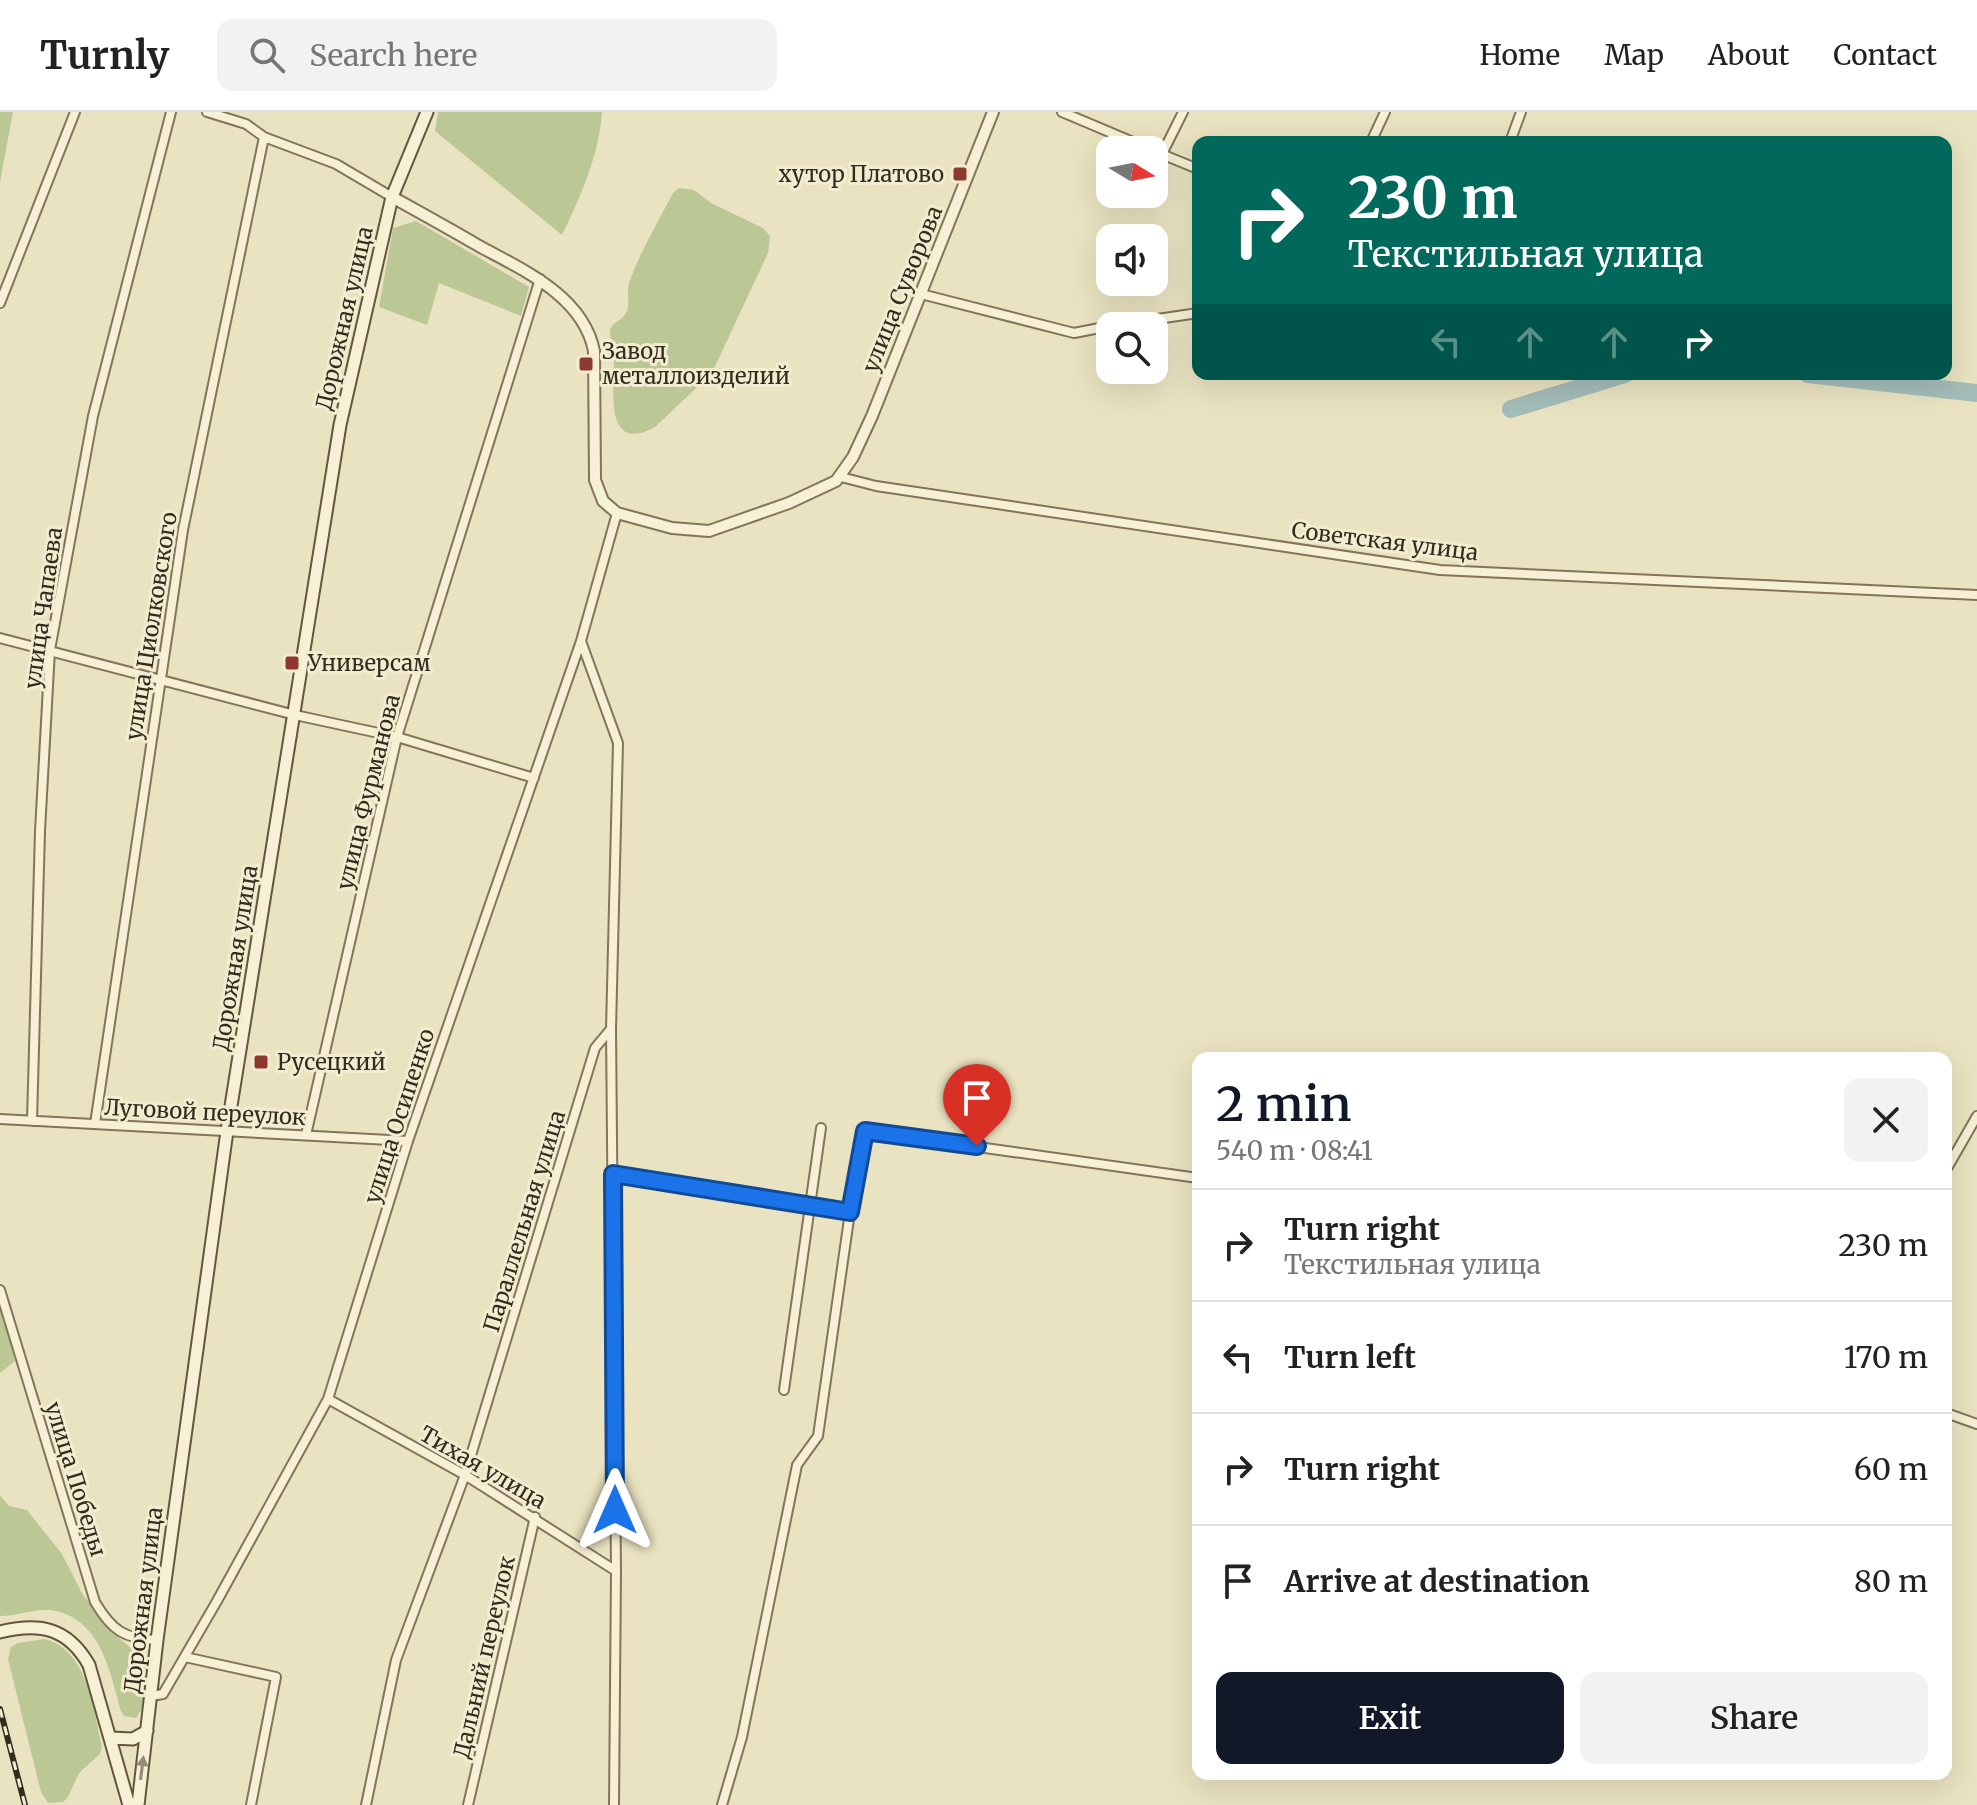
<!DOCTYPE html>
<html lang="en">
<head>
<meta charset="utf-8">
<style>
	body { margin:0; font-family:Merriweather,serif; background:#f2f2f2; color:#222; height:100vh; display:flex; flex-direction:column; font-size:30px; white-space:nowrap }
	* { box-sizing:border-box; margin:0 }
	p { font-size:26px; color:#767676 }
	.icon { flex:none; width:44px; height:44px; fill:none; stroke:currentColor; stroke-width:2; stroke-linecap:round; stroke-linejoin:round }
	.map { position:relative; flex:1; overflow:hidden }
	.details { position:absolute; left:1192px; top:940px; width:760px; height:728px; display:flex; flex-direction:column; background:#fff; border-radius:16px; box-shadow:0 8px 32px #0002 }
	.details>* { flex:none }
	.hud { position:absolute; left:1192px; top:24px; width:760px; height:244px; border-radius:16px; box-shadow:0 8px 32px #0002; background:#00695c; color:#fff; overflow:hidden }
	.needle { width:52px; rotate:100deg }
	.controls { position:absolute; left:1096px; top:24px; display:grid; gap:16px }
	.controls a { display:grid; place-items:center; width:72px; height:72px; border-radius:16px; background:#fff; box-shadow:0 8px 32px #0002; font-size:40px }
	.pin { position:absolute; display:grid; place-items:center; width:68px; height:68px; color:#fff; margin:-82px -34px; border-radius:50% 50% 50% 0; rotate:-45deg; box-shadow:0 0 8px #0007 }
	.pin .icon { rotate:45deg }
	.me { position:absolute; width:88px; margin:-44px; rotate:0deg; stroke-linejoin:round; filter:drop-shadow(0 0 6px #0008) }
	.turn { display:flex; align-items:center; gap:28px; height:168px; padding:0 24px; font-size:36px }
	.turn .icon { width:104px; height:104px; stroke-width:2.5 }
	.turn b { display:block; font-size:56px; line-height:68px }
	.lanes { display:flex; align-items:center; height:76px; padding:0 24px; background:#0003; justify-content:center; gap:40px; direction:ltr }
	.lanes .off { opacity:.35 }
	.round { display:grid; place-items:center; flex:none; width:84px; height:84px; border-radius:16px; background:#f2f2f2 }
	.head { display:flex; align-items:center; justify-content:space-between; height:136px; padding:0 24px }
	h1 { font-size:48px; font-weight:600; line-height:60px; color:#111827 }
	.cta { display:flex; gap:16px; margin-top:auto; padding:16px 24px }
	.cta a { flex:1; height:92px; border-radius:16px; background:#111827; color:#fff; font-size:32px; font-weight:600; line-height:92px; text-align:center }
	.cta a+a { background:#f2f2f2; color:#222 }
	ul { padding:0; list-style:none }
	li { display:flex; align-items:center; gap:24px; height:112px; padding:0 24px; border-top:2px solid #e0e0e0 }
	li div { flex:1 }
	li b { display:block; font-size:30px }
	li em { font-style:normal }
	header { display:flex; align-items:center; gap:48px; box-sizing:border-box; height:112px; padding:0 40px; background:#fff; border-bottom:2px solid #e0e0e0 }
	header strong { font-size:38px }
	nav { display:flex; gap:44px; margin-inline-start:auto; font-size:28px }
	.search { width:560px; height:72px; background:#f2f2f2; display:flex; align-items:center; gap:20px; box-sizing:border-box; padding:0 28px; border-radius:16px; color:#767676; font-size:30px }
	.map>svg:first-child { display:block }
	.green { fill:#bcc796 }
	.lines { fill:none; stroke-linecap:round; stroke-linejoin:round }
	.river { stroke:#a4bdb9; stroke-width:18 }
	.minor-casing { stroke:#83745a; stroke-width:12 }
	.tertiary-casing { stroke:#83745a; stroke-width:14 }
	.secondary-casing { stroke:#64553d; stroke-width:15 }
	.minor { stroke:#f6f0d4; stroke-width:8 }
	.tertiary { stroke:#f6f0d4; stroke-width:10 }
	.secondary { stroke:#f6f0d4; stroke-width:11 }
	.rail-casing { stroke:#332b1d; stroke-width:6 }
	.rail { stroke:#f2edd0; stroke-width:3; stroke-dasharray:9; stroke-linecap:butt }
	.oneway { fill:#948e78 }
	.route-casing { stroke:#114b97; stroke-width:20 }
	.route { stroke:#1a73e8; stroke-width:14 }
	.poi-dot { fill:#8d392e; stroke:#f2edd0; stroke-width:3 }
	.labels { text-anchor:middle; dominant-baseline:central; stroke-width:6; stroke-linejoin:round; paint-order:stroke }
	.poi-label { font-size:22px; fill:#332b1d; stroke:#f2edd0; text-anchor:start }
	.street-label { font-size:22px; fill:#332b1d; stroke:#f2edd0 }
</style>
</head>
<body>
<header>
<strong>Turnly</strong>
<div class="search"><svg class="icon" aria-label="search" viewBox="0 0 24 24"><circle cx="10" cy="10" r="6"/><path d="M15 15l6 6"/></svg>Search here</div>
<nav><a>Home</a><a>Map</a><a>About</a><a>Contact</a></nav>
</header>
<div class="map">
<svg width="1977" height="1693" viewBox="0 0 1977 1693">
	<rect width="100%" height="100%" fill="#eae3c1"/>
	<path class="green" d="M0 0H13L0 70Z
		M438 0H602C599 43 581 84 562 123L435 19Z
		M679 76 694 78 711 91 763 116 770 124 768 141 712 261 655 315C604 343 614 278 614 249 614 239 610 228 610 219 611 210 622 209 626 201 631 191 626 181 629 171 640 140 658 110 673 81Z
		M416 109 529 175 521 204 439 171 427 213 379 195 393 116Z
		M0 1184 15 1249 0 1261Z
		M0 1383 9 1394 27 1398 62 1442 83 1483 118 1525 146 1549 142 1597 136 1606 124 1604 121 1599C110 1560 100 1504 50 1498 33 1497 16 1504 0 1504Z
		M44 1527C87 1536 94 1598 102 1635L100 1642 79 1661 68 1685 63 1690 48 1691 41 1680 8 1547 11 1535 18 1531Z"/>
	<g class="lines">
		<path class="river" d="M1808 262 1977 281
			M1511 297 1625 262"/>
		<g class="minor-casing">
			<path id="minor" d="M207 0 246 12 264 25 336 52 392 85
				M1062 0 1152 38
				M1371 30 1385 0
				M1510 30 1521 0
				M1154 39 1198 57
				M1162 42 1183 0
				M921 182 1074 221 1110 214
				M0 191 75 0
				M1110 214 1198 201
				M841 365 876 374 1440 458 1977 483
				M0 526 295 603 397 625 534 666
				M581 529 618 631 611 917 616 1459 614 1693
				M0 1007 408 1029
				M32 1009 40 719 50 538 93 304 171 0
				M95 1012 183 418 264 25
				M306 1023 397 625 540 167
				M1946 1058 1977 1004
				M613 1062 850 1100
				M0 1178 95 1490C112 1519 125 1527 157 1528
				M784 1278 821 1016
				M328 1287 465 1363 616 1459
				M1946 1301 1977 1312
				M185 1545 276 1565 251 1693
				M151 1584 163 1582 217 1489 328 1287 408 1029 581 529 617 401
				M366 1693 396 1548 465 1363 595 936 610 918
				M468 1693 535 1405
				M722 1693 742 1625 797 1353 818 1324 850 1100 865 1019 1198 1066"/>
		</g>
		<g class="tertiary-casing">
			<path id="tertiary" d="M392 85C421 101 450 117 479 134 523 158 583 184 594 239L595 368 603 389 617 401 672 416 709 419 789 391 836 369 853 345 872 304 993 0"/>
		</g>
		<g class="secondary-casing">
			<path id="secondary" d="M0 1520C40 1510 68 1516 89 1553L129 1693
				M110 1626 133 1627 147 1619
				M138 1693 157 1528 227 1019 340 313 392 85 427 0"/>
		</g>
		<use href="#minor" class="minor"/>
		<use href="#tertiary" class="tertiary"/>
		<use href="#secondary" class="secondary"/>
		<g class="rail-casing">
			<path id="rail" d="M0 1597 25 1693"/>
		</g>
		<use href="#rail" class="rail"/>
	</g>
	<defs><path id="oneway-solid" d="M-6-.8H1V-3.2L6.5 0L1 3.2V.8H-6Z" transform="scale(2)"/></defs>
	<use class="oneway" href="#oneway-solid" transform="translate(142 1656) rotate(-83)"/>
	<g class="lines">
		<g class="route-casing">
			<path id="route" d="M615 1398 613 1062 850 1100 865 1019 977 1034"/>
		</g>
		<use href="#route" class="route"/>
	</g>
	<g class="poi-dot">
		<rect x="952" y="54" width="16" height="16" rx="4"/>
		<rect x="578" y="244" width="16" height="16" rx="4"/>
		<rect x="284" y="543" width="16" height="16" rx="4"/>
		<rect x="253" y="942" width="16" height="16" rx="4"/>
	</g>
	<g class="labels">
		<g class="poi-label">
			<text x="944" y="62" text-anchor="end">хутор Платово</text>
			<text x="602" y="239">Завод<tspan x="602" dy="25">металлоизделий</tspan></text>
			<text x="308" y="551">Универсам</text>
			<text x="277" y="950">Русецкий</text>
		</g>
		<g class="street-label">
			<text transform="translate(902 177) rotate(-68)">улица Суворова</text>
			<text transform="translate(344 206) rotate(-77)">Дорожная улица</text>
			<text transform="translate(1385 429) rotate(7)">Советская улица</text>
			<text transform="translate(43 496) rotate(-82)">улица Чапаева</text>
			<text transform="translate(151 514) rotate(-81)">улица Циолковского</text>
			<text transform="translate(368 680) rotate(-76)">улица Фурманова</text>
			<text transform="translate(235 846) rotate(-81)">Дорожная улица</text>
			<text transform="translate(205 1000) rotate(3)">Луговой переулок</text>
			<text transform="translate(399 1004) rotate(-72)">улица Осипенко</text>
			<text transform="translate(524 1109) rotate(-73)">Параллельная улица</text>
			<text transform="translate(483 1355) rotate(30)">Тихая улица</text>
			<text transform="translate(76 1367) rotate(73)">улица Победы</text>
			<text transform="translate(143 1488) rotate(-83)">Дорожная улица</text>
			<text transform="translate(484 1545) rotate(-77)">Дальний переулок</text>
		</g>
	</g>
</svg>
<div class="controls">
<a><svg class="needle" viewBox="-14 -14 28 28"><path d="M0-13l5 13h-10z" fill="#e53935"/><path d="M0 13l5-13h-10z" fill="#767676"/></svg></a>
<a><svg class="icon" aria-label="sound" viewBox="0 0 24 24"><path d="M4 9h4l5-4v14l-5-4H4zM17 9q2 3 0 6"/></svg></a>
<a><svg class="icon" aria-label="search" viewBox="0 0 24 24"><circle cx="10" cy="10" r="6"/><path d="M15 15l6 6"/></svg></a>
</div>
<div class="pin" style="left:977px;top:1034px;background:#d93025"><svg class="icon" aria-label="arrive" viewBox="0 0 24 24"><path d="M6 21V4h12l-3 4 3 4H6"/></svg></div>
<svg class="me" style="left:615px;top:1398px" viewBox="-20 -20 40 40"><path d="M0-17L14 15 0 8-14 15z" fill="#1a73e8" stroke="#fff" stroke-width="4"/></svg>
<div class="hud">
<div class="turn"><svg class="icon" aria-label="right" viewBox="0 0 24 24"><path d="M7 20v-9h11M14 6l5 5-5 5"/></svg><div><b>230 m</b>Текстильная улица</div></div>
<div class="lanes"><svg class="icon off" aria-label="left" viewBox="0 0 24 24"><path d="M17 20v-9H6M10 6l-5 5 5 5"/></svg><svg class="icon off" aria-label="ahead" viewBox="0 0 24 24"><path d="M12 20V5M6 11l6-6 6 6"/></svg><svg class="icon off" aria-label="ahead" viewBox="0 0 24 24"><path d="M12 20V5M6 11l6-6 6 6"/></svg><svg class="icon" aria-label="right" viewBox="0 0 24 24"><path d="M7 20v-9h11M14 6l5 5-5 5"/></svg></div>
</div>
<section class="details">
<div class="head"><div><h1>2 min</h1><p>540 m · 08:41</p></div><a class="round"><svg class="icon" aria-label="close" viewBox="0 0 24 24"><path d="M6 6l12 12M18 6L6 18"/></svg></a></div>
<ul>
<li><svg class="icon" aria-label="right" viewBox="0 0 24 24"><path d="M7 20v-9h11M14 6l5 5-5 5"/></svg><div><b>Turn right</b><p>Текстильная улица</p></div><em>230 m</em></li>
<li><svg class="icon" aria-label="left" viewBox="0 0 24 24"><path d="M17 20v-9H6M10 6l-5 5 5 5"/></svg><div><b>Turn left</b></div><em>170 m</em></li>
<li><svg class="icon" aria-label="right" viewBox="0 0 24 24"><path d="M7 20v-9h11M14 6l5 5-5 5"/></svg><div><b>Turn right</b></div><em>60 m</em></li>
<li><svg class="icon" aria-label="arrive" viewBox="0 0 24 24"><path d="M6 21V4h12l-3 4 3 4H6"/></svg><div><b>Arrive at destination</b></div><em>80 m</em></li>
</ul>
<div class="cta"><a>Exit</a><a>Share</a></div>
</section>
</div>
</body>
</html>
